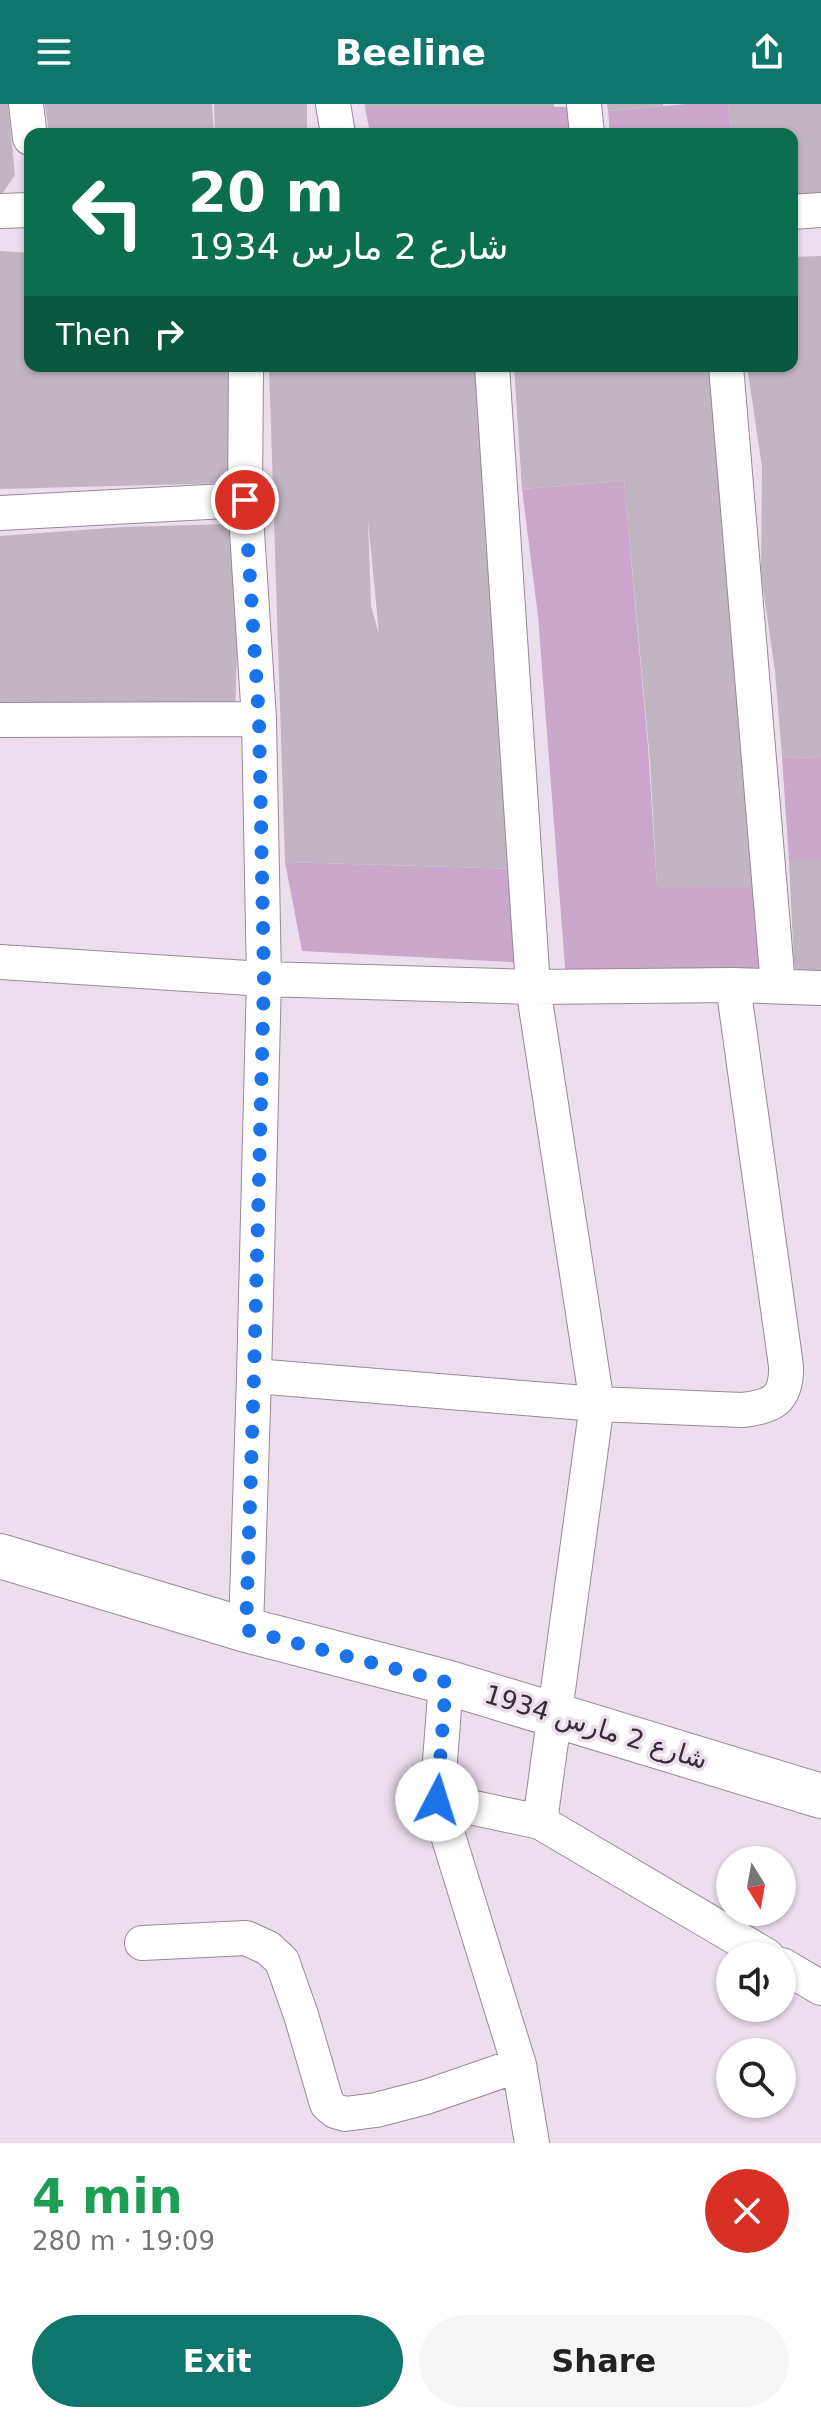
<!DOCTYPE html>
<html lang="en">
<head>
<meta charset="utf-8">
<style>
	body { margin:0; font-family:"DejaVu Sans",Vazirmatn,sans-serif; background:#f6f6f6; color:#222; height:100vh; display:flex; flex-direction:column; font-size:30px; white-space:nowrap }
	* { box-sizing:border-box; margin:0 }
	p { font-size:26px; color:#767676 }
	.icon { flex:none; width:44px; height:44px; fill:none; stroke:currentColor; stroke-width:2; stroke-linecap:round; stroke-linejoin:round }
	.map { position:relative; height:2039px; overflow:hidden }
	.drawer { display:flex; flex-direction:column; background:#fff; flex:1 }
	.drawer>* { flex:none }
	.top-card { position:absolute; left:24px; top:24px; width:774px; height:244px; border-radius:16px; box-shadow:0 2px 6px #0004; background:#0b6e4f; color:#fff; overflow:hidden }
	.needle { width:52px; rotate:169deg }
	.controls { position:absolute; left:716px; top:1742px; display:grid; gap:16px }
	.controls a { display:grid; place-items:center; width:80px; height:80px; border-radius:50%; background:#fff; box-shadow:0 2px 6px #0004; font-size:40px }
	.pin { position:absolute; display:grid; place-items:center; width:68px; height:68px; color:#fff; margin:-34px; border:4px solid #fff; border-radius:50%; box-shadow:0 2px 8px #0007 }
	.me { position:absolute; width:88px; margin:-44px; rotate:5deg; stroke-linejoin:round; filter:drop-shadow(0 0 6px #0008) }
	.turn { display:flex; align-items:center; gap:28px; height:168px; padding:0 32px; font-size:36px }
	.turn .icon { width:104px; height:104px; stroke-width:2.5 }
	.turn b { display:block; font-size:56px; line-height:68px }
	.then { display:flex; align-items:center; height:76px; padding:0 32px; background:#0003; gap:16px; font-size:30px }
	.round { display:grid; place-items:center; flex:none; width:84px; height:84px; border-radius:42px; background:#f6f6f6 }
	.headline { display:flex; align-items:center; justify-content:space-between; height:136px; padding:0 32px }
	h1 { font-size:48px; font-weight:700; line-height:60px; color:#1e9e55 }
	.button { display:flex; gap:16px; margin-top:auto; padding:16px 32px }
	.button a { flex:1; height:92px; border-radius:48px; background:#0f766e; color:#fff; font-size:32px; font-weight:700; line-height:92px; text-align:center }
	.button a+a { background:#f6f6f6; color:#222 }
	header { display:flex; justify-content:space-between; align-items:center; height:104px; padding:0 32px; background:#0f766e; color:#fff; font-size:36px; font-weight:700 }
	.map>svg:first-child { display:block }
	.green { fill:#cba7cc }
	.building { fill:#c2b5c2; fill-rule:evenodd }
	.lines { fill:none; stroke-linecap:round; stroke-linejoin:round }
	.street-casing { stroke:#978a97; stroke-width:36 }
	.secondary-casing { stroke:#978a97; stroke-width:46 }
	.street { stroke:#fff; stroke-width:34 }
	.secondary { stroke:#fff; stroke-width:44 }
	.route { stroke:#1a73e8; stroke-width:14; stroke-dasharray:0 25.2 }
	.labels { text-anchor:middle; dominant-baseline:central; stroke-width:7; stroke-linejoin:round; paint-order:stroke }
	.street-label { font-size:26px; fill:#342f34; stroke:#ecdeed }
</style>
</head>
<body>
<header><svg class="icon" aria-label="menu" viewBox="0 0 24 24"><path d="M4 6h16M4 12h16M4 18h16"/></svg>Beeline<svg class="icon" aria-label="share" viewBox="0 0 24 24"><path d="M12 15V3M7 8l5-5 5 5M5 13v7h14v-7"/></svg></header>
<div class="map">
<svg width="821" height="2039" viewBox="0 0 821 2039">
	<rect width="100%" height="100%" fill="#ecdeed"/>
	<path class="green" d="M686 0H728L732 30H610L608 7Z
		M365 3H568L569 30H370Z
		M624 377 648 642 657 783 760 782 765 865 566 876 538 512 522 385Z
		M782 653 821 654V757H789Z
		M285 758 517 765 527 859 302 847Z"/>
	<path class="building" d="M0 0H8L15 71 0 93Z
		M45 0H212L214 30H49Z
		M214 0H307V30H215Z
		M365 0H554V3H365Z
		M607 0H663V2L608 7Z
		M728 0H821V97L792 98V30H732Z
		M0 147 30 149V262H229V379L0 385Z
		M821 152V654L782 653 775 567 761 471 762 363 747 262H792V153Z
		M269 262H479L517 765 285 758ZM368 416 379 530 371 502Z
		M514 262H714L760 782 657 784 650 657 624 377 522 385Z
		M228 420 238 516 235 612 0 611V432L122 423Z
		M789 757H821V879L799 878 794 860Z"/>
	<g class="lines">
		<g class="street-casing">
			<path id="street" d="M26 0 30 34
				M333 0 338 30
				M584 0 587 30
				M0 107 30 106
				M792 108 821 106
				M246 262 245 396 259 615 264 875 254 1272
				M492 262 533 883 597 1300 540 1718
				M726 262 778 882
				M0 409 245 396
				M0 616 259 615
				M0 858 264 875 533 883 733 881 821 884
				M246 1526 254 1272 597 1300 742 1306C773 1303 787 1295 786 1262L733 881
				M446 1578 437 1696 519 1961 532 2039
				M437 1696 540 1718 767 1852
				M142 1839 246 1834 268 1844 282 1857 301 1911 327 2000 335 2007 345 2010 376 2006 426 1993 519 1961
				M782 1861 821 1884"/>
		</g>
		<g class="secondary-casing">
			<path id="secondary" d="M0 1452 246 1526 446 1578 821 1692"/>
		</g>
		<use href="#street" class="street"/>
		<use href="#secondary" class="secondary"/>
	</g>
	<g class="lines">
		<path class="route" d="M245 396 259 615 264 875 254 1272 246 1526 446 1578 437 1696"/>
	</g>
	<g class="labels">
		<g class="street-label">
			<text transform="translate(596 1623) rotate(17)">شارع 2 مارس 1934</text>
		</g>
	</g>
</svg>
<div class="controls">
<a><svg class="needle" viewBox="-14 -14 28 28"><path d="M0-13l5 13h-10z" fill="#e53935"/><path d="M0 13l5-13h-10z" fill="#767676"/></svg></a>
<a><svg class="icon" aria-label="sound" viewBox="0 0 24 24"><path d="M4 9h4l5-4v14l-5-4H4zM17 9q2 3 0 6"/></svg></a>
<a><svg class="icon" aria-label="search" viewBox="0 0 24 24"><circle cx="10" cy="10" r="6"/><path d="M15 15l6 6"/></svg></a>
</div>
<div class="pin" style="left:245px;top:396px;background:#d93025"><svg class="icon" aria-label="arrive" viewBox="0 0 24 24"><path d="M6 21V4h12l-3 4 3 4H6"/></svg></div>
<svg class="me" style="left:437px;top:1696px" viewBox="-20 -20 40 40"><circle r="19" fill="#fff"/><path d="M0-13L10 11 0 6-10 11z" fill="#1a73e8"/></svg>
<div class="top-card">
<div class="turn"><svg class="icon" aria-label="left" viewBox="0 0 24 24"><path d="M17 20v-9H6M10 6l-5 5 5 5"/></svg><div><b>20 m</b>شارع 2 مارس 1934</div></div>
<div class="then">Then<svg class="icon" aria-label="right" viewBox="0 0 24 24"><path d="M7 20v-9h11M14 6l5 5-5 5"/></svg></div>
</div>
</div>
<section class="drawer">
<div class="headline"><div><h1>4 min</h1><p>280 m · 19:09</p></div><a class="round" style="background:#d93025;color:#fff"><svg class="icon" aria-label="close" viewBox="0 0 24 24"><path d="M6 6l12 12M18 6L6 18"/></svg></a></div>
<div class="button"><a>Exit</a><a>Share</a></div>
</section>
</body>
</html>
